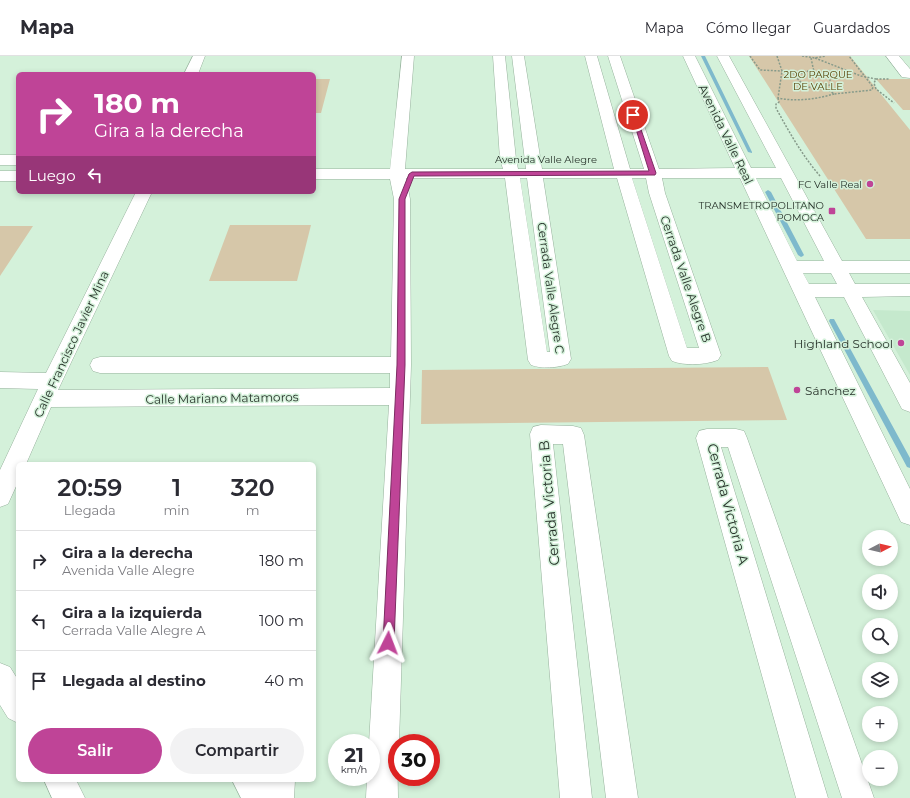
<!DOCTYPE html>
<html lang="es">
<head>
<meta charset="utf-8">
<style>
	body { margin:0; font-family:Montserrat,sans-serif; background:#f2f2f3; color:#2b2b33; height:100vh; display:flex; flex-direction:column; font-size:15px; white-space:nowrap }
	* { box-sizing:border-box; margin:0 }
	p { font-size:13px; color:#7c7c81 }
	.icon { flex:none; width:22px; height:22px; fill:none; stroke:currentColor; stroke-width:2; stroke-linecap:round; stroke-linejoin:round }
	.map { position:relative; flex:1; overflow:hidden }
	.side { position:absolute; left:16px; top:406px; width:300px; height:320px; display:flex; flex-direction:column; background:#fff; border-radius:6px; box-shadow:0 2px 6px #0003 }
	.side>* { flex:none }
	.top-card { position:absolute; left:16px; top:16px; width:300px; height:122px; border-radius:6px; box-shadow:0 2px 6px #0003; background:#bf4497; color:#fff; overflow:hidden }
	.needle { width:26px; rotate:83deg }
	.buttons { position:absolute; left:862px; top:474px; display:grid; gap:8px }
	.buttons a { display:grid; place-items:center; width:36px; height:36px; border-radius:50%; background:#fff; box-shadow:0 2px 6px #0003; font-size:20px }
	.speed { position:absolute; left:328px; top:678px; display:flex; gap:8px; font-size:20px; font-weight:700; text-align:center }
	.speed>* { display:grid; place-content:center; width:52px; height:52px; border-radius:50%; background:#fff; box-shadow:0 2px 6px #0003; line-height:1 }
	.speed small { font-size:10px; font-weight:400 }
	.speed .limit { border:6px solid #d22; background:#fff; color:#111 }
	.pin { position:absolute; display:grid; place-items:center; width:34px; height:34px; color:#fff; margin:-17px; border:2px solid #fff; border-radius:50%; box-shadow:0 1px 4px #0007 }
	.me { position:absolute; width:44px; margin:-22px; rotate:3deg; stroke-linejoin:round; filter:drop-shadow(0 0 3px #0008) }
	.turn { display:flex; align-items:center; gap:14px; height:84px; padding:0 12px; font-size:18px }
	.turn .icon { width:52px; height:52px; stroke-width:2.5 }
	.turn b { display:block; font-size:28px; line-height:34px }
	.then { display:flex; align-items:center; height:38px; padding:0 12px; background:#0003; gap:8px; font-size:15px }
	.eta { display:flex; justify-content:space-evenly; align-items:center; height:68px; text-align:center }
	.eta b { font-size:24px; font-weight:600; line-height:28px }
	.primary-button { display:flex; gap:8px; margin-top:auto; padding:8px 12px }
	.primary-button a { flex:1; height:46px; border-radius:24px; background:#bf4497; color:#fff; font-size:16px; font-weight:600; line-height:46px; text-align:center }
	.primary-button a+a { background:#f2f2f3; color:#2b2b33 }
	ul { padding:0; list-style:none }
	li { display:flex; align-items:center; gap:12px; height:60px; padding:0 12px; border-top:1px solid #e1e1e2 }
	li div { flex:1 }
	li b { display:block; font-size:15px }
	li em { font-style:normal }
	header { display:flex; align-items:center; gap:24px; box-sizing:border-box; height:56px; padding:0 20px; background:#fff; border-bottom:1px solid #e1e1e2 }
	header strong { font-size:19px }
	nav { display:flex; gap:22px; margin-inline-start:auto; font-size:14px }
	.map>svg:first-child { display:block }
	.built { fill:#c5e9cd }
	.green { fill:#d6c7a9 }
	.lines { fill:none; stroke-linecap:round; stroke-linejoin:round }
	.stream { fill:#7eb9cc; fill-rule:evenodd }
	.minor-casing { stroke:#97b29d; stroke-width:1 }
	.path { stroke:#869a8a; stroke-width:1.5; stroke-dasharray:2 1.5; stroke-linecap:butt }
	.minor { fill:#fff; fill-rule:evenodd }
	.route { fill:#bf4497; stroke:#7c2c62 }
	.poi-dot { fill:#bf4497; stroke:#d4f1da; stroke-width:1.5 }
	.labels { text-anchor:middle; dominant-baseline:central; stroke-width:3; stroke-linejoin:round; paint-order:stroke }
	.far-park-label { font-size:10px; fill:#594206; stroke:#d4f1da }
	.far-street-label { font-size:10px; fill:#28332b; stroke:#d4f1da }
	.far-poi-label { font-size:10px; fill:#28332b; stroke:#d4f1da; text-anchor:end }
	.street-label { font-size:12px; fill:#28332b; stroke:#d4f1da }
	.poi-label { font-size:12px; fill:#28332b; stroke:#d4f1da; text-anchor:end }
	.near-street-label { font-size:14px; fill:#28332b; stroke:#d4f1da }
</style>
</head>
<body>
<header>
<strong>Mapa</strong>
<nav><a>Mapa</a><a>Cómo llegar</a><a>Guardados</a></nav>
</header>
<div class="map">
<svg width="910" height="742" viewBox="0 0 910 742">
	<rect width="100%" height="100%" fill="#d4f1da"/>
	<path class="built" d="M873 254 910 255V319Z"/>
	<path class="green" d="M749 0H850L910 74V183H866Z
		M314 23H330L321 57H314Z
		M876 23H910V54H903Z
		M230 169H311L297 225H209Z
		M0 170H33L0 220Z
		M768 311 787 364 421 368 422 314Z"/>
	<g class="lines">
		<path class="stream" d="M701 0H705L752 96V97L748 96Z
			M768 134 771 136 804 199 803 200 801 201 798 199 765 136Z
			M830 263H834L910 402V412L907 411 829 265Z"/>
		<g class="minor-casing">
			<path id="minor" d="M193 0H205L198 18H184Z
				M402 0H414L405 113H503L500 103 493 0H505L516 103 518 113H526L512 0H524L542 113H614L585 0H597L630 113H644L608 0H620L659 113 735 112 683 0H695L751 112H776L717 0H729L842 205H910V217H849L855 228H910V240L862 241 910 327V356L902 353 844 241H815L910 433V469L901 466 740 122H662L665 137 721 299 718 304C705 309 685 310 672 305L669 300 617 122H543L571 303 568 308C557 312 542 313 531 309L528 304 505 122H406L410 143 411 309 399 687H397L398 742H366L367 721H371V687H369L389 349 51 351 26 408H18V426L8 448 0 451V414L38 333 0 332V316L46 317 136 136H152L58 334 390 332V317H100L93 315 90 309 93 303 100 301H391L394 143 390 123H314V113H390ZM520 122H527L550 296H547ZM632 122H646L649 137 699 292H687ZM756 122H781L824 205H797ZM803 217H831L837 228H809Z
				M886 0H899L910 13V22L902 21Z
				M0 99H18V109H0Z
				M0 115H18V125H0Z
				M541 369 573 370 581 372 584 379 638 742H606L563 388H553L592 742H560L530 378 533 371Z
				M707 373H736L744 375 747 382 874 742H842L728 391H721L828 742H796L696 382 699 375Z
				M0 607 10 611 18 624V667L8 662 0 649Z
				M44 724H76L85 742H52Z
				M232 724H295L294 742H241Z"/>
		</g>
		<path class="path" d="M750 0 760 14 782 15 797 19
			M777 0 782 15 778 42C797 46 816 43 834 38
			M802 0 815 2 826 0
			M811 2 814 16
			M815 2 861 20 876 23 874 27 876 33 894 47
			M807 15 827 20 832 27C821 38 804 32 796 21L797 19Z
			M876 23H890
			M826 32 834 38 872 34 873 31 849 0
			M778 42 779 46 776 48V52C789 76 802 99 820 120"/>
		<use href="#minor" class="minor"/>
	</g>
	<path class="route" d="M631 57 636 59 656 117 655 119 414 120 405 143V309L394 587 392 591 388 593 384 591 383 587 397 309 399 143 409 118 412 116 649 115Z"/>
	<g class="poi-dot">
		<circle cx="870" cy="128" r="4"/>
		<rect x="828" y="151" width="8" height="8" rx="2"/>
		<circle cx="901" cy="287" r="4"/>
		<circle cx="797" cy="334" r="4"/>
	</g>
	<g class="labels">
		<g class="far-park-label">
			<text x="818" y="18">2DO PARQUE<tspan x="818" dy="12">DE VALLE</tspan></text>
		</g>
		<g class="far-street-label">
			<text x="546" y="103">Avenida Valle Alegre</text>
		</g>
		<g class="far-poi-label">
			<text x="862" y="128">FC Valle Real</text>
			<text x="824" y="149">TRANSMETROPOLITANO<tspan x="824" dy="12">POMOCA</tspan></text>
		</g>
		<g class="street-label">
			<text transform="translate(726 78) rotate(64)">Avenida Valle Real</text>
			<text transform="translate(686 223) rotate(71)">Cerrada Valle Alegre B</text>
			<text transform="translate(551 232) rotate(82)">Cerrada Valle Alegre C</text>
			<text transform="translate(71 288) rotate(-65)">Calle Francisco Javier Mina</text>
			<text transform="translate(222 342) rotate(-1)">Calle Mariano Matamoros</text>
		</g>
		<g class="poi-label">
			<text x="893" y="287">Highland School</text>
			<text x="805" y="334" text-anchor="start">Sánchez</text>
		</g>
		<g class="near-street-label">
			<text transform="translate(549 447) rotate(-95)">Cerrada Victoria B</text>
			<text transform="translate(728 448) rotate(75)">Cerrada Victoria A</text>
		</g>
	</g>
</svg>
<div class="buttons">
<a><svg class="needle" viewBox="-14 -14 28 28"><path d="M0-13l5 13h-10z" fill="#e53935"/><path d="M0 13l5-13h-10z" fill="#7c7c81"/></svg></a>
<a><svg class="icon" aria-label="sound" viewBox="0 0 24 24"><path d="M4 9h4l5-4v14l-5-4H4zM17 9q2 3 0 6"/></svg></a>
<a><svg class="icon" aria-label="search" viewBox="0 0 24 24"><circle cx="10" cy="10" r="6"/><path d="M15 15l6 6"/></svg></a>
<a><svg class="icon" aria-label="layers" viewBox="0 0 24 24"><path d="M12 4l9 5-9 5-9-5zM3 14l9 5 9-5"/></svg></a>
<a>+</a>
<a>−</a>
</div>
<div class="speed"><div>21<small>km/h</small></div><div class="limit">30</div></div>
<div class="pin" style="left:633px;top:59px;background:#d93025"><svg class="icon" aria-label="arrive" viewBox="0 0 24 24"><path d="M6 21V4h12l-3 4 3 4H6"/></svg></div>
<svg class="me" style="left:388px;top:587px" viewBox="-20 -20 40 40"><path d="M0-17L14 15 0 8-14 15z" fill="#bf4497" stroke="#fff" stroke-width="4"/></svg>
<div class="top-card">
<div class="turn"><svg class="icon" aria-label="right" viewBox="0 0 24 24"><path d="M7 20v-9h11M14 6l5 5-5 5"/></svg><div><b>180 m</b>Gira a la derecha</div></div>
<div class="then">Luego<svg class="icon" aria-label="left" viewBox="0 0 24 24"><path d="M17 20v-9H6M10 6l-5 5 5 5"/></svg></div>
</div>
<section class="side">
<div class="eta">
<div><b>20:59</b><p>Llegada</p></div>
<div><b>1</b><p>min</p></div>
<div><b>320</b><p>m</p></div>
</div>
<ul>
<li><svg class="icon" aria-label="right" viewBox="0 0 24 24"><path d="M7 20v-9h11M14 6l5 5-5 5"/></svg><div><b>Gira a la derecha</b><p>Avenida Valle Alegre</p></div><em>180 m</em></li>
<li><svg class="icon" aria-label="left" viewBox="0 0 24 24"><path d="M17 20v-9H6M10 6l-5 5 5 5"/></svg><div><b>Gira a la izquierda</b><p>Cerrada Valle Alegre A</p></div><em>100 m</em></li>
<li><svg class="icon" aria-label="arrive" viewBox="0 0 24 24"><path d="M6 21V4h12l-3 4 3 4H6"/></svg><div><b>Llegada al destino</b></div><em>40 m</em></li>
</ul>
<div class="primary-button"><a>Salir</a><a>Compartir</a></div>
</section>
</div>
</body>
</html>
